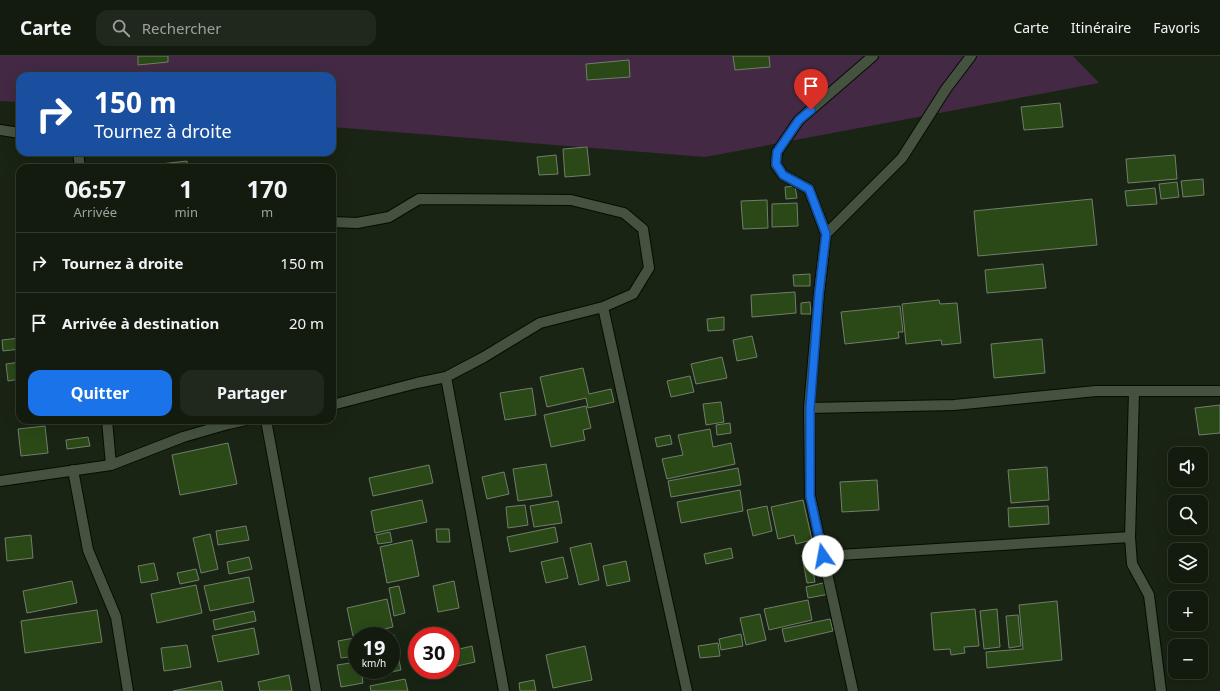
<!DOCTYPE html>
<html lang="fr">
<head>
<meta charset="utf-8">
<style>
	body { margin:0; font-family:"Noto Sans",sans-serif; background:#20281d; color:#f1f3f6; height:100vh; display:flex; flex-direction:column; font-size:15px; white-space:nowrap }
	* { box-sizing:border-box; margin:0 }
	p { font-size:13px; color:#9da19e }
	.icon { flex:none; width:22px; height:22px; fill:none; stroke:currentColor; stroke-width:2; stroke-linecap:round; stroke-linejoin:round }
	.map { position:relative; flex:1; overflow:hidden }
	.details { position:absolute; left:16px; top:108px; width:320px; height:260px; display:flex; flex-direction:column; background:#131b0f; border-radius:12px; box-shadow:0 4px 16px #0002,0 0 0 1px #32392f }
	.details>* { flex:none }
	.banner { position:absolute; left:16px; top:16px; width:320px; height:84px; border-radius:12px; box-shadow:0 4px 16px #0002,0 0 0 1px #32392f; background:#1a4fa0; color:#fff; overflow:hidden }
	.tools { position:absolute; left:1168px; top:391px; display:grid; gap:8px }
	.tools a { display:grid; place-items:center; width:40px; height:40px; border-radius:8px; background:#131b0f; box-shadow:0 4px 16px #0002,0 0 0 1px #32392f; font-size:20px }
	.speed { position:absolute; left:348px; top:571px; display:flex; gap:8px; font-size:20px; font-weight:700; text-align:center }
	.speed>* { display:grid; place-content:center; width:52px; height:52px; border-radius:50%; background:#131b0f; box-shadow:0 4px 16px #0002,0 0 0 1px #32392f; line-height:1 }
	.speed small { font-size:10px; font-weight:400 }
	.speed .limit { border:6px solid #d22; background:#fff; color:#111 }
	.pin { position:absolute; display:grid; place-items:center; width:34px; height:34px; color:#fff; margin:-41px -17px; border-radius:50% 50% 50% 0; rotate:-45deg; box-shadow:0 0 4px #0007 }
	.pin .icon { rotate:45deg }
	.me { position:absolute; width:44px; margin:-22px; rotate:348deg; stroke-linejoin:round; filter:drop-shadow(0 0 3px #0008) }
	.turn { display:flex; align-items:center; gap:14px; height:84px; padding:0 12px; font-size:18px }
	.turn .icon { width:52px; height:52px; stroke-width:2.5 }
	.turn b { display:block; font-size:28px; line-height:34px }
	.eta { display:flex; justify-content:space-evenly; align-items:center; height:68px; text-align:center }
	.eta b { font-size:24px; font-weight:700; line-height:28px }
	.cta { display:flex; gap:8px; margin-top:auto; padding:8px 12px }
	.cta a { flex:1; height:46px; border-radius:12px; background:#1a73e8; color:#fff; font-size:16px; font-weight:700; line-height:46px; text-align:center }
	.cta a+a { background:#20281d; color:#f1f3f6 }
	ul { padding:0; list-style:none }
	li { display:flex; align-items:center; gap:12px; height:60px; padding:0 12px; border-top:1px solid #32392f }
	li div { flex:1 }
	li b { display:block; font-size:15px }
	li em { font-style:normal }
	header { display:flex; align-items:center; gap:24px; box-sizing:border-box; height:56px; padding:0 20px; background:#131b0f; border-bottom:1px solid #32392f }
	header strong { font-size:19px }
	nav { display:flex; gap:22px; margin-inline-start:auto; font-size:14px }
	.search { width:280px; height:36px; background:#20281d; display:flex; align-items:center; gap:10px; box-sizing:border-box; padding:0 14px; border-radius:12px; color:#9da19e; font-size:15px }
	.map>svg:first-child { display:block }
	.green { fill:#432943 }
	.building { fill:#2a4917; stroke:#717e6b }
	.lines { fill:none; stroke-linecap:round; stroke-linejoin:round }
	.minor-casing { stroke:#050d02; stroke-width:12 }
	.minor { stroke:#465240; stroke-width:10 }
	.route-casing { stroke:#114b97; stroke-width:10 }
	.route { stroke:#1a73e8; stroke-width:7 }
</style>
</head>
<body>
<header>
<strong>Carte</strong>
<div class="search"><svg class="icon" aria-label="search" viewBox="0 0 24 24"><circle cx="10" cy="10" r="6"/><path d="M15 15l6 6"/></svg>Rechercher</div>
<nav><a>Carte</a><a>Itinéraire</a><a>Favoris</a></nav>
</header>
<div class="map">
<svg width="1220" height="635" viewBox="0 0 1220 635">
	<rect width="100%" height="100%" fill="#192414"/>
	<path class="green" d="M0 0H1073L1099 27 705 101 332 71V20H20V46L0 45Z"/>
	<path class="building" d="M138 0H168V6L138 9Z
		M733 0H769L770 11 735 14Z
		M629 4 630 21 587 24 586 8Z
		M1060 47 1063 71 1024 74 1021 51Z
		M587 91 590 119 565 121 563 93Z
		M556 99 558 118 539 119 537 101Z
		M1175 99 1177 123 1128 127 1126 103Z
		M187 105 188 112H153L152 109Z
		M1203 123 1204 139 1183 141 1181 125Z
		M1177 126 1179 141 1161 143 1159 128Z
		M795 130 797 142 786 143 785 131Z
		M1155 132 1157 148 1127 150 1125 135Z
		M1092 143 1097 189 978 200 974 155Z
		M767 144 768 172 743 173 741 145Z
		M797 147 798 170 772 171V148Z
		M1043 208 1046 232 987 237 985 214Z
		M810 218V230H794L793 219Z
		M795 236 796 257 752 261 751 239Z
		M939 244 940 248 957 247 961 287 942 289 941 284 906 288 902 248Z
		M810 246 811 258H801V247Z
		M900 250 903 276H898L899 282 845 288 841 256Z
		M724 261V274L708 275 707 263Z
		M752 280 757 301 737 305 733 284Z
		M20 282V293L3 295 2 284Z
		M1042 283 1045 317 994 322 991 288Z
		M722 301 727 322 696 328 691 308Z
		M20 306V323L8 325 6 308Z
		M583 312 589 338 611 333 614 346 588 352 586 342 547 351 540 321Z
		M690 320 694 336 671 341 667 325Z
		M532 332 536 359 505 364 500 337Z
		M721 346 724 366 706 369 703 348Z
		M1220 349V377L1199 379 1195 352Z
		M586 350 591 372 583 374 585 384 551 391 544 359Z
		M730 367 731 377 717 379 716 369Z
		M45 370 48 397 21 400 18 373Z
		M710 373 713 391 731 387 735 408 667 423 662 403 683 399 678 379Z
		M670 379 672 388 657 391 655 382Z
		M88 381 90 390 67 393 66 384Z
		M228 387 237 428 180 439 172 399Z
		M546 408 552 440 518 445 513 413Z
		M429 409 433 427 373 440 369 422Z
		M1047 411 1049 444 1011 447 1008 414Z
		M738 412 741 429 671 441 668 425Z
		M504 416 509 438 487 443 482 421Z
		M877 424 879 454 842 456 840 426Z
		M740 434 743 455 681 467 677 446Z
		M422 444 427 466 375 477 371 455Z
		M803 444 812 484 796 488 794 479 778 483 771 451Z
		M558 445 562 467 534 471 530 450Z
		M525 449 528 469 508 472 506 451Z
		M767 450 772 475 753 480 747 454Z
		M1048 450 1049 468 1009 471 1008 452Z
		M246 470 249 484 218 489 216 475Z
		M555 471 558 486 510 496 507 481Z
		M436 473H449L450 486H437Z
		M390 476 392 486 378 488 376 479Z
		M210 478 218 513 201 517 193 482Z
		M31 479 33 502 7 505 5 482Z
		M412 484 419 520 387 527 380 491Z
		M591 487 599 524 579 529 570 492Z
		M731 492 733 502 706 508 704 498Z
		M810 498 815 526 807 527 802 499Z
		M249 501 252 513 229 518 227 506Z
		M563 501 568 522 546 527 541 506Z
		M626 505 630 525 607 530 603 510Z
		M154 507 158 524 141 527 138 510Z
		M196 513 199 524 180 528 177 517Z
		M249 521 254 546 210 555 204 530Z
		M72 525 77 547 27 557 23 535Z
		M454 525 459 552 438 556 433 530Z
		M827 526 830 538 808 542 806 531Z
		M196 529 202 557 157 567 151 538Z
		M399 530 405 557 394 560 389 532Z
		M387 543 393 571 353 580 347 552Z
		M808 544 812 564 769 574 764 553Z
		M1057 545 1062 604 987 612 986 596 1023 593 1019 549Z
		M975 553 979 590 964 591 965 597 951 599 950 593 934 594 931 557Z
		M997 553 1000 591 984 593 980 555Z
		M97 554 102 586 25 597 21 565Z
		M254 555 256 565 215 574 213 564Z
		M760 558 766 584 746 589 740 562Z
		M1018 559 1021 590 1009 592 1006 560Z
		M830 563 833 575 785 586 782 573Z
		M254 572 259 598 218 606 212 580Z
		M741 578 743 590 721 594 719 583Z
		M394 579 401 614 368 621 366 614H391L390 580Z
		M354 582 357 600 341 602 338 585Z
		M718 587 720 600 700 602 698 590Z
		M187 589 191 611 164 615 161 592Z
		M472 590 475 606 453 611 451 595Z
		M585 590 592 624 553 632 546 599Z
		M357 606V614H361L363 627 341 631 337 609Z
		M289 619 292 635H260L258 626Z
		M405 623 408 635H371L370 630Z
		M534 624 536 635H520L519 627Z
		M221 625 223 635H173Z"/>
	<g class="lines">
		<g class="minor-casing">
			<path id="minor" d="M0 74 20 77
				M78 96 80 112
				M332 166 357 167 389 161 419 143 571 144 624 157 643 173 649 212 633 238 603 251 540 267 484 301 446 321 504 635
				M826 178 902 102 946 33 971 0
				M603 251 687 635
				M1134 336 1130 481 1132 508 1149 539 1161 635
				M332 349 417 327 446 321
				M809 352 954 349 1096 335H1220
				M107 364 111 409
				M266 364 316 635
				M73 414 88 494 116 561 128 635
				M0 425 111 409 183 381 228 368 246 364
				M823 500 1130 481
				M853 635 810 440 809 352 819 237 826 178 809 133 783 119 776 109 777 96 799 64 873 0"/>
		</g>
		<use href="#minor" class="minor"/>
	</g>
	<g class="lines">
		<g class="route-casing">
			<path id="route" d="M811 54 799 64 777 96 776 108 783 119 809 133 826 178 819 237 810 352V440L823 500"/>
		</g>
		<use href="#route" class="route"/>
	</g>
</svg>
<div class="tools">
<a><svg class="icon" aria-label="sound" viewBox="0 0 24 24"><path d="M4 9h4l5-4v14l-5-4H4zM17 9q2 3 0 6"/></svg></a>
<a><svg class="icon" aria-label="search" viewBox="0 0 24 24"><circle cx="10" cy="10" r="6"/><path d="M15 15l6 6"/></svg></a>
<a><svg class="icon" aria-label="layers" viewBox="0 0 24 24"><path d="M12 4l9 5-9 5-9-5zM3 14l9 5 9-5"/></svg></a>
<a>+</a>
<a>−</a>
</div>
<div class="speed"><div>19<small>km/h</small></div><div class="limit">30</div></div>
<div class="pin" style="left:811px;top:54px;background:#d93025"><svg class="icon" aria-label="arrive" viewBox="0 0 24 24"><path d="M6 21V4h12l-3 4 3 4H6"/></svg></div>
<svg class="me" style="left:823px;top:500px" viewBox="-20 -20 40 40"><circle r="19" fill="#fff"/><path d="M0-13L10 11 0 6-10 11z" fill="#1a73e8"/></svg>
<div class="banner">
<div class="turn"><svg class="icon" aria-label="right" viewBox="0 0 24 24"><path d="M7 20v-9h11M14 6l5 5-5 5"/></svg><div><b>150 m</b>Tournez à droite</div></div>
</div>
<section class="details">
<div class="eta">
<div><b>06:57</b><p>Arrivée</p></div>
<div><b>1</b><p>min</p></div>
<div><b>170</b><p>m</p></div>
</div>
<ul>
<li><svg class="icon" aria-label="right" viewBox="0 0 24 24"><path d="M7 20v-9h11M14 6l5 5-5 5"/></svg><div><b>Tournez à droite</b></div><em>150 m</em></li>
<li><svg class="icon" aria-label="arrive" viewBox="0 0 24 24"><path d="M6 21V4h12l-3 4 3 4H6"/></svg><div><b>Arrivée à destination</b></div><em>20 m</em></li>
</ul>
<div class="cta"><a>Quitter</a><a>Partager</a></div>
</section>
</div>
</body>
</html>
